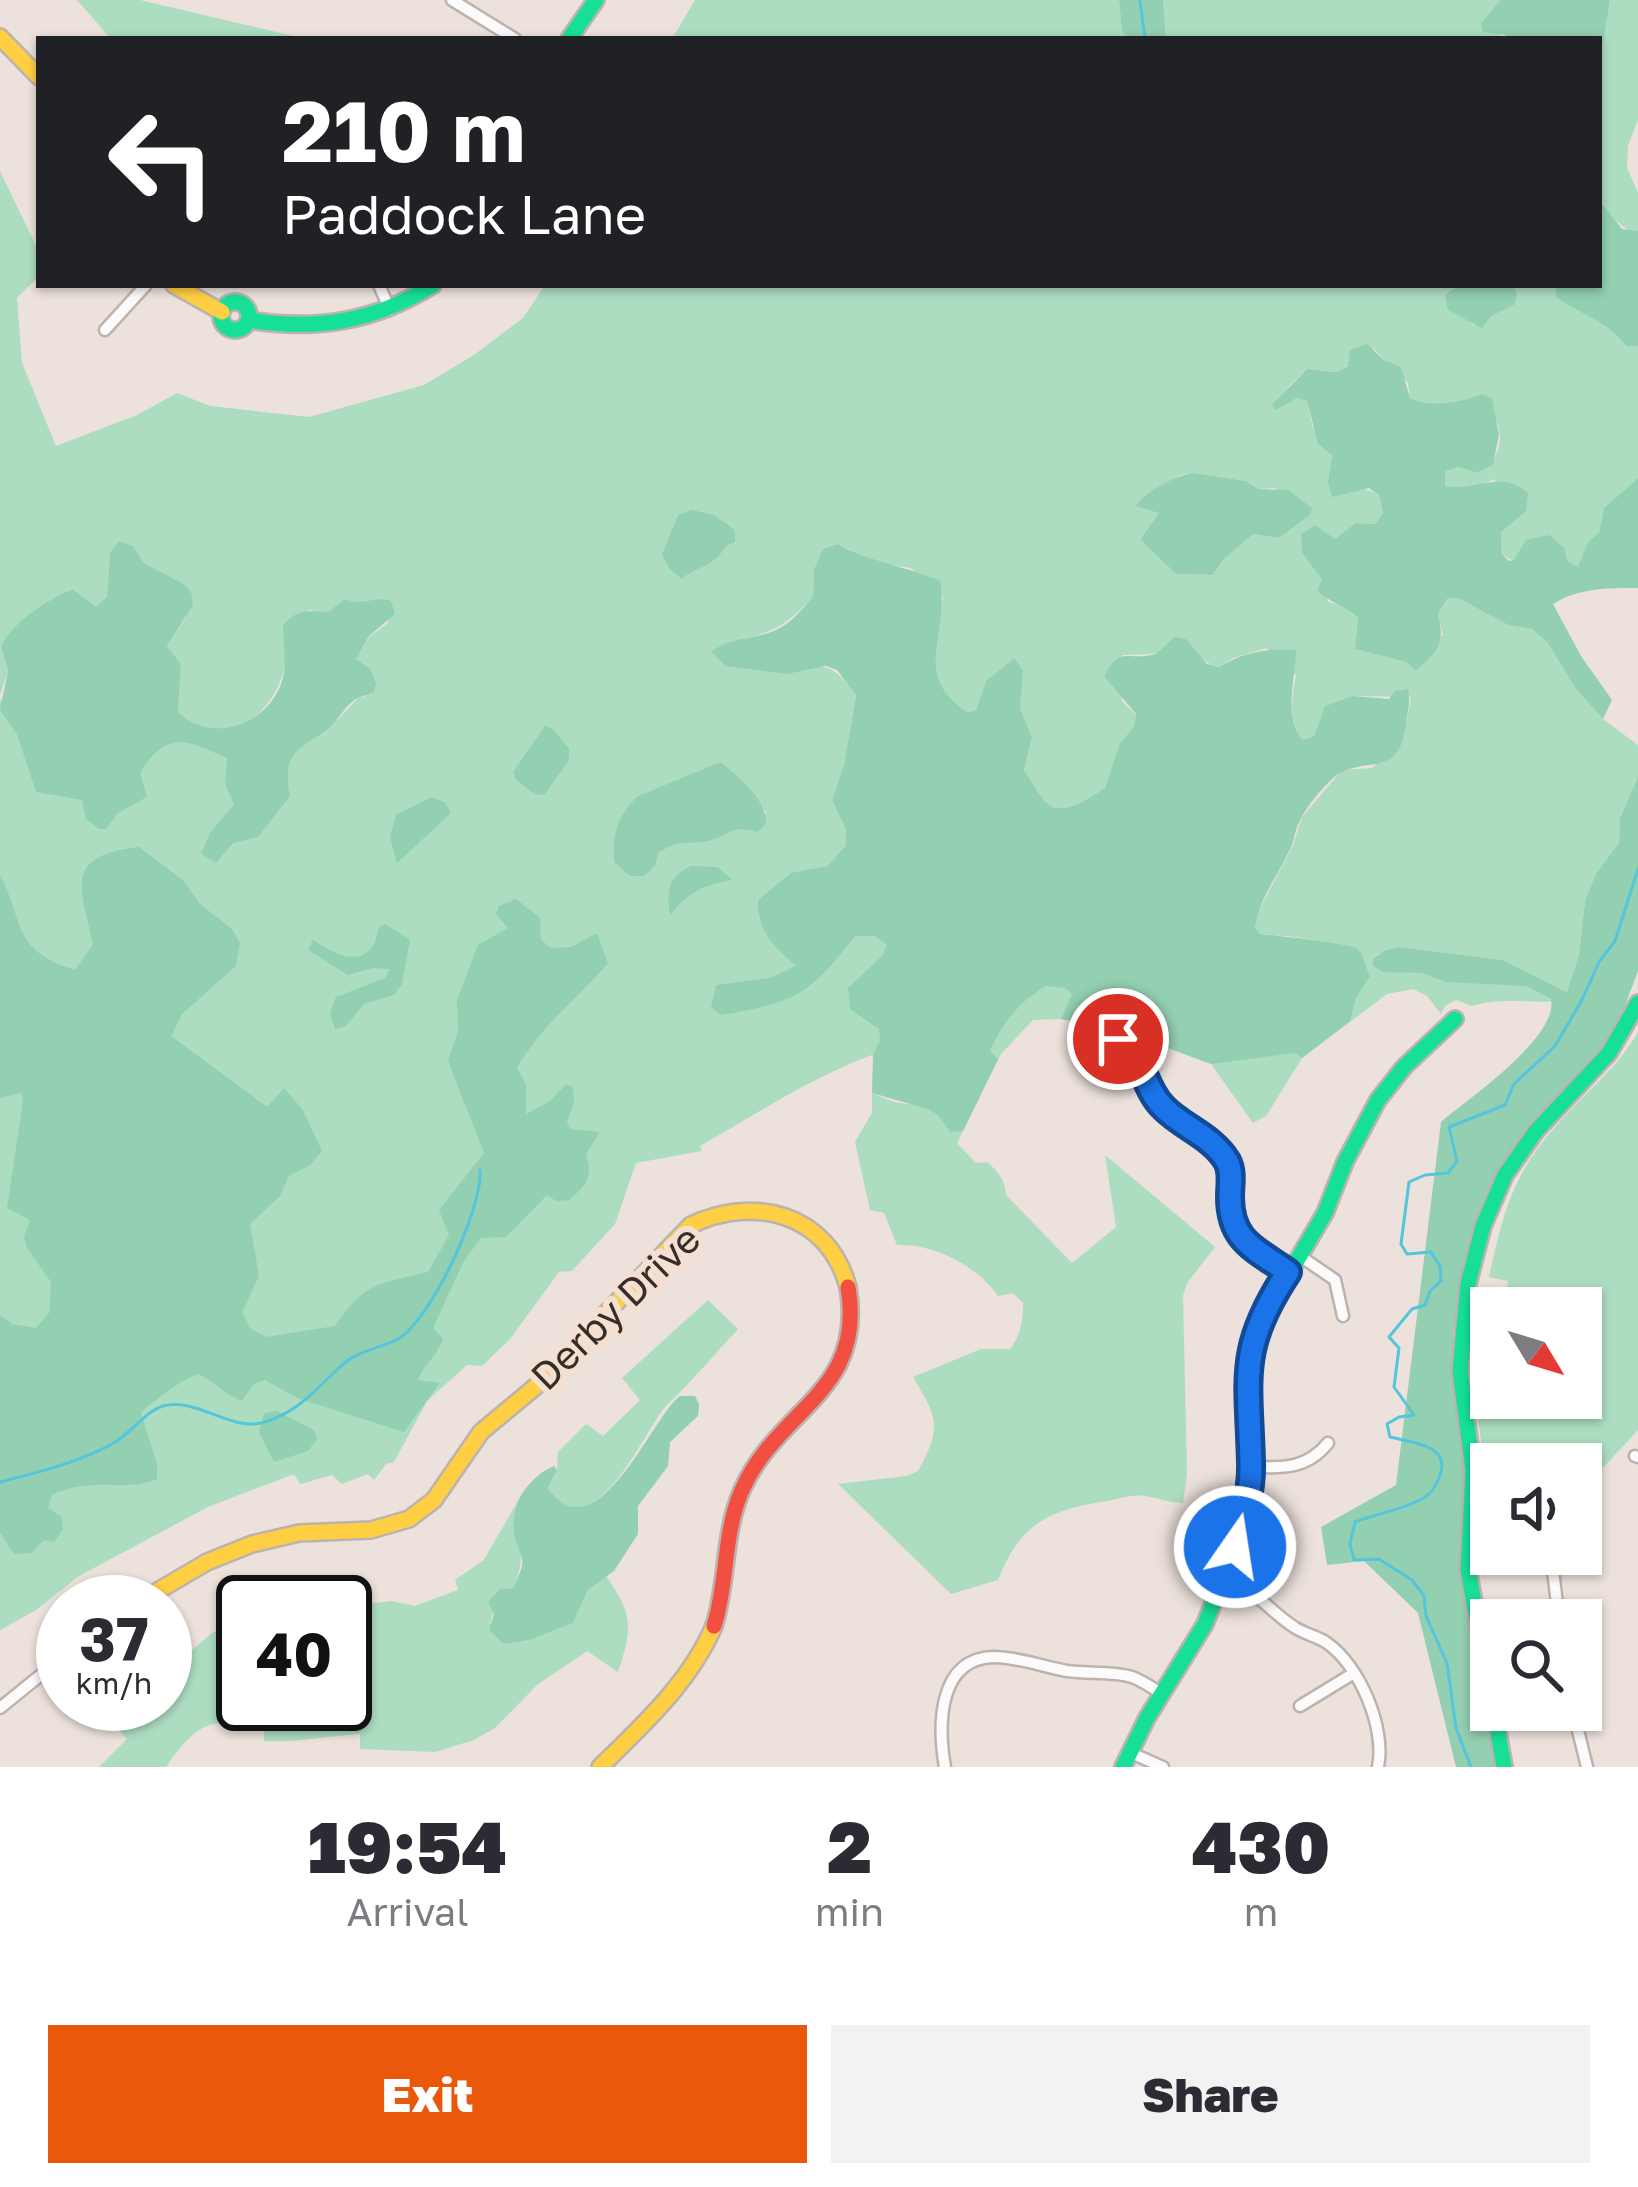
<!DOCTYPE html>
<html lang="en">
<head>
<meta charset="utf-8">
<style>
	body { margin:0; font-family:"Golos Text",sans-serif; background:#f2f2f3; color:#2b2b33; height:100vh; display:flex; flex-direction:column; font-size:45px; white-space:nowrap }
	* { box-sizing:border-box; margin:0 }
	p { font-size:39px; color:#7c7c81 }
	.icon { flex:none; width:66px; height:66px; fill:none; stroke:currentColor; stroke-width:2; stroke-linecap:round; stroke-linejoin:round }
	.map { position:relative; height:1767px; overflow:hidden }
	.side { display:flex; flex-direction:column; background:#fff; flex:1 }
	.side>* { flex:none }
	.top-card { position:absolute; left:36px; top:36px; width:1566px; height:252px; border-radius:0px; box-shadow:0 3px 9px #0004; background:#202124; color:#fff; overflow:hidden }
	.needle { width:78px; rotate:128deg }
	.fabs { position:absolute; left:1470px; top:1287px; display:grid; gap:24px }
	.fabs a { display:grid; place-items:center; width:132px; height:132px; border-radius:0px; background:#fff; box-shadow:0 3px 9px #0004; font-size:60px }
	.speed { position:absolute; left:36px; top:1575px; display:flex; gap:24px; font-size:60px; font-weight:700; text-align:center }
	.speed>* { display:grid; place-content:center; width:156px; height:156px; border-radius:50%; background:#fff; box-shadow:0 3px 9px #0004; line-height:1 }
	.speed small { font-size:30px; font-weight:400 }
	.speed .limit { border:6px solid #111; border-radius:18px; background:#fff; color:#111 }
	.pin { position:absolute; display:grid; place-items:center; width:102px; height:102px; color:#fff; margin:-51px; border:6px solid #fff; border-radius:50%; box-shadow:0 3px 12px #0007 }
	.me { position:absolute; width:132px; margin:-66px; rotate:13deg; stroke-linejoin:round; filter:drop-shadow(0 0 9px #0008) }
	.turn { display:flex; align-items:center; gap:42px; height:252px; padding:0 48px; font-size:54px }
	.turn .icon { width:156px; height:156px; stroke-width:2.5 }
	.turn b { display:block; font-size:84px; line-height:102px }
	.eta { display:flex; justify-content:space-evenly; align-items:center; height:204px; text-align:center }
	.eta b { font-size:72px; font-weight:800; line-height:84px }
	.button { display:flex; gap:24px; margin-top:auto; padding:24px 48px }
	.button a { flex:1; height:138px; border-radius:0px; background:#ea580c; color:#fff; font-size:48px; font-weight:800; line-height:138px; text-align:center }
	.button a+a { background:#f2f2f3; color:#2b2b33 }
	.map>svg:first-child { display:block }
	.green { fill:#acddc1; fill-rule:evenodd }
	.forest { fill:#93cfb1 }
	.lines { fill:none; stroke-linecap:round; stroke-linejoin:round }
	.stream { stroke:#54c6dc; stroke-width:3 }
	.street-casing { stroke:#bcb3af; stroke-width:15 }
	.fast-casing { stroke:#bcb3af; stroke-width:20 }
	.slow-casing { stroke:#bcb3af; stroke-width:20 }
	.jam-casing { stroke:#bcb3af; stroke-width:20 }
	.street { stroke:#fcfafa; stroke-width:10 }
	.fast { stroke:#16e098; stroke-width:15 }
	.slow { stroke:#ffcf43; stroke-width:15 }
	.jam { stroke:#f24e42; stroke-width:15 }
	.route-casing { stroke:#114b97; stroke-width:30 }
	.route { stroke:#1a73e8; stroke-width:21 }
	.labels { text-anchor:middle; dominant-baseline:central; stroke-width:12; stroke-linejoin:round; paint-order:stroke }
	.street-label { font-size:39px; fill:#362d29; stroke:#f4dfd3 }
</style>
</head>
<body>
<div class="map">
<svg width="1638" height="1767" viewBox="0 0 1638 1767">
	<rect width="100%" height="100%" fill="#ece1db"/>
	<path class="green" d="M77 0H140L306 39H111Z
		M695 0H1119L1122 31 1128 39H672Z
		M1163 0H1500L1481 25 1508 39H1166Z
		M1610 0H1638V120L1628 146 1627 168 1638 193V231L1630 232 1609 215 1599 200V48L1603 46Z
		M0 171 39 252V276L17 298 22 363 56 446 137 415 177 393 210 406 309 417 424 385 474 355 523 318 545 285H1459L1445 295 1474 325 1517 292 1511 285H1556L1557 297C1582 314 1608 321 1626 346H1638V478L1604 508 1599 534 1588 542 1578 568 1527 540 1514 561 1503 555 1495 479 1474 488 1445 487 1444 471 1459 467 1478 473C1511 453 1502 421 1482 394 1461 402 1431 408 1410 398L1408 383 1374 349 1337 372 1307 369 1289 386 1277 409 1297 398 1307 401 1313 428 1332 455 1328 482C1346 492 1363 484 1379 495L1383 513 1375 524 1356 523 1335 540 1302 553 1323 579 1328 602 1347 606 1358 618 1355 649 1406 662 1443 635 1438 613 1448 598H1458L1508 625 1532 629 1547 642 1576 689 1603 719 1638 745V777L1620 818 1619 843 1585 901 1579 955 1567 992 1502 960 1399 947 1376 955 1541 985 1565 1000C1533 1005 1503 996 1472 1006L1456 1000 1445 1006 1441 1014 1427 996 1413 989 1387 994 1302 1058 1266 1116 1253 1123 1211 1064 1120 1030 1061 1019 1033 1020 1001 1054 957 1143 976 1163 987 1162C999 1172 1005 1180 1006 1195L1072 1263 1116 1227 1105 1155 1215 1247 1188 1282 1183 1295 1187 1473 1183 1503C1169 1503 1158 1498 1145 1496 1133 1494 1119 1499 1107 1501 1049 1510 1020 1523 998 1580L951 1594 838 1484 906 1476 918 1471C942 1427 938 1418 913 1377L981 1349H1010C1021 1335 1023 1321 1023 1303L1013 1293 998 1296C978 1266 933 1243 897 1245L884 1213 870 1210 855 1142 872 1113V1093L894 1102 921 1106 872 1055C812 1077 756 1114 700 1146L702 1151 636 1163 615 1224 572 1271 559 1272 510 1339 482 1366 467 1365 427 1401 394 1462 386 1464 374 1480 368 1474 342 1484 332 1475 300 1484 294 1474 208 1507 79 1576 36 1610 0 1630V700L301 745 325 733 358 698 367 696 356 659 369 637 389 622 371 603 355 604 345 599 328 612 309 610 283 634C300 694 230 765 178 712L181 664 167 646 186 617 184 584 144 563 133 547 110 554 107 597 96 608 71 589 27 616 1 646 8 671 0 695ZM1194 473 1246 481 1258 489 1274 488 1310 515 1279 538 1253 534 1222 561 1213 575 1176 574 1140 538 1160 512 1155 490 1181 475ZM678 515 725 546 713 561 691 569 662 554ZM838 544 876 563 911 568 943 597C935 647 922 681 968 714L976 710 986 681 1014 658 1020 708 1032 737 1024 770C1031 779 1039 797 1048 804 1064 817 1092 796 1105 788L1119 745 1134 726 1136 715 1122 701V655L1156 654 1175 638C1193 646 1200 663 1219 667L1233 658 1266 648 1296 675C1292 698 1287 720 1303 740L1314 736 1325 706 1353 696 1411 697 1404 737 1372 768 1342 770 1302 817 1293 845 1257 914 1255 927 1260 934C1293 936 1333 940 1360 957L841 851 846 845V829L832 800 844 765 856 694C831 663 826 662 787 674L738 639C773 634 790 622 813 597L814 570ZM544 726 553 729 569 761 550 787 534 794 515 779 513 772ZM720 762 766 812 757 831 638 796Z
		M1638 1032V1430L1585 1487H1581V1464H1491V1483H1487L1471 1371 1481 1302 1504 1306 1508 1281 1489 1277C1504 1208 1514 1170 1564 1117 1590 1088 1618 1067 1638 1032ZM1491 1308H1581V1398H1491Z
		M708 1300 738 1329C715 1354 692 1381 668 1404 646 1424 596 1555 548 1488L557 1470 558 1452 586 1424 603 1436 640 1400 622 1378Z
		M524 1490C513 1524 530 1555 513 1588L500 1589 490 1623 504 1644 530 1640 573 1623 588 1590 606 1576C633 1615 633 1627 618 1672L587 1651 537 1685 495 1728 474 1740 435 1752 360 1749V1734C327 1736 297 1743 264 1741V1728C210 1715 196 1724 166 1767H99L127 1739 99 1708 102 1704H165V1672L187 1660 185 1656 212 1633 243 1619V1704H345V1607L391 1601 415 1606 458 1590 455 1580 484 1560Z"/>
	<path class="forest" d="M1119 0H1163L1166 39H1128L1122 31Z
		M1500 0H1610L1603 46 1599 48V39H1508L1505 35 1483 32 1481 24Z
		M1599 200 1622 229 1638 231V346H1626C1608 321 1581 315 1556 297V285H1599Z
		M1459 285H1511L1517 292 1515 304 1491 316 1482 328 1448 310 1445 295Z
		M1367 344 1384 360 1401 367 1410 398C1430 408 1462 402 1482 394L1492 398 1499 435 1493 464 1477 473 1459 467 1445 471V486C1477 492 1500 469 1528 493L1526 511 1501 532 1502 554 1509 561 1514 560 1526 540 1549 535 1564 548 1567 561 1578 567 1588 542 1599 533 1604 508 1638 478V588C1608 588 1578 588 1553 604L1581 656 1612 700 1603 719 1576 689 1547 642 1532 629 1508 625 1458 598H1448L1438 613C1445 642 1439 652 1416 670L1406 662 1355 649 1358 618C1345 604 1330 604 1317 590L1322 579 1302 553 1301 534 1315 525 1335 539 1356 523 1375 524 1383 513 1379 495 1369 488 1332 497 1328 482 1332 455 1318 444 1307 401 1297 398 1276 410 1272 405 1307 369 1336 372 1348 366 1350 350Z
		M1194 473 1246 481 1258 489 1288 490 1312 508 1310 515 1279 538 1253 534 1222 561 1213 575 1176 574 1140 539 1159 513 1136 506C1146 491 1176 475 1194 473Z
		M692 510 714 515 735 530V542C722 546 724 553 714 560 704 568 692 569 682 579L669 568 662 554 678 515Z
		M119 541 133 546 144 563 184 584 191 592 193 605 167 646 181 664 178 712C211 745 266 725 281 684 288 666 283 644 283 626 295 610 308 610 328 612L345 599C362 607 376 595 391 601L395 614 369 636 356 659 370 669 376 683 374 692C368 695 362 696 356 699 342 708 335 727 322 734 291 752 283 759 290 796L258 837 233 843 216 863 201 854 210 833 234 804 225 784 227 758C187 740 166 729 140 773L147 797 118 813 106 829H99L86 819 82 800 36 792 17 734 0 710 8 671 1 646C17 618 44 603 72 589L96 607 107 597 110 554Z
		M838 544C871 563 906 566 940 581 950 637 910 673 968 713L976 710 986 681 1014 658 1023 671 1020 708 1032 737 1024 770C1031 779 1039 797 1048 804 1064 817 1092 796 1105 788L1119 745 1134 726 1136 714 1104 676C1121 644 1128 662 1156 654L1175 637 1186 639 1207 664 1219 667C1243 652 1267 648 1296 650 1296 680 1282 716 1303 740L1314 736 1325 706 1352 696 1389 699 1395 691 1408 689C1411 702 1407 713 1406 726 1398 783 1359 752 1331 780 1319 792 1304 809 1298 825 1294 834 1294 843 1289 851 1277 877 1259 899 1255 927L1260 934C1273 935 1354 944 1358 949 1365 957 1365 968 1370 976L1356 998 1350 1021 1302 1058 1296 1053 1211 1064 1120 1030 1061 1019 1072 994 1065 988 1046 986C1020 1000 1001 1025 990 1051L998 1059 963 1131 950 1132 938 1115 928 1109 872 1093 873 1055 880 1040 879 1029 850 1009 848 988 882 956 887 945 875 936H855C808 997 795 1002 721 1015L711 1007 716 985 770 978 796 966C774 947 757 931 758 900L791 873 828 866 846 845V829L832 800 844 765 856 695 837 670 826 666 787 674 726 666 711 652C731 636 754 640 776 630 792 623 802 609 813 597L814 570 823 549Z
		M545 725 553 729 569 749V761L544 795 534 794 515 779 513 772Z
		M720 762C738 776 767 799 766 824L758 832C729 824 731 836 708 841 686 846 683 837 658 853L655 866 644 876H630L614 862C613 833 617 816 638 796Z
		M1638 777V971L1619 1022 1605 1046 1505 1159 1480 1216 1453 1332V1386L1466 1458 1463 1584 1497 1767H1456L1418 1613 1364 1561 1327 1565 1321 1527 1396 1485 1441 1122C1469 1098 1559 1037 1551 999L1527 986 1446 982 1422 973 1383 972 1373 966V959L1384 951 1399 947 1502 960 1567 992 1579 955 1585 901 1596 874 1619 843 1620 818Z
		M432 797 444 802 451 813 397 863 390 837 396 815Z
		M139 847 184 881 200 904 232 929 240 943 236 966 182 1014 171 1036 267 1107 284 1088 303 1110 322 1151 310 1165 289 1176 280 1196 250 1224 259 1276 242 1312 250 1328 266 1337 335 1326C365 1282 378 1284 428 1272L449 1235 439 1210 484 1153 448 1061 458 1031 457 1000 478 945 508 928 496 914 499 906 516 899 540 918 541 940 551 948 571 947 597 933 608 963C577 1000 541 1025 517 1068L526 1084V1114L550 1101 566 1084 573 1088 574 1103 567 1122 570 1129 600 1132 586 1154C593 1178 587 1185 569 1200L556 1201 547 1195 506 1237 481 1238 464 1261 433 1328 443 1339C437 1356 424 1364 418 1380L440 1383 404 1432 297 1398 265 1380 254 1384 242 1401C224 1394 215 1382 198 1374 181 1380 154 1400 141 1413L157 1464V1479C125 1493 91 1476 52 1495L48 1508 62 1517 63 1529 54 1542 44 1540 31 1553 14 1554 0 1533V1315L12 1324 36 1328 49 1313 51 1282 27 1248 24 1237 30 1220 7 1208 23 1101 21 1093 0 1098V875C25 923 11 950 75 970L93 944C79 883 65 856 139 847Z
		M691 866 718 867 732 880C704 885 687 892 670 916 667 890 667 878 691 866Z
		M385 924 410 940 402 984 394 995 364 1004 346 1026 335 1029 330 1013 336 997 385 978 390 969 373 968 348 975 308 950 313 939C337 959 374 970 378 928Z
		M680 1396H695L699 1404 698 1416 670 1442 668 1466 638 1506V1534L614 1571 588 1590 573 1623 530 1640 504 1644 489 1630 494 1614 488 1602 500 1589 513 1588C531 1553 518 1560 514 1531 511 1502 530 1476 554 1466L557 1470 548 1488C597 1558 654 1413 680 1396Z
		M277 1411 314 1430 317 1439 308 1451 274 1462 259 1432 264 1413Z"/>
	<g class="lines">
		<path class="stream" d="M1140 0 1145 39
			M0 1482C36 1473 80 1462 112 1444 130 1435 144 1412 163 1406 196 1397 228 1430 261 1423 297 1414 316 1389 341 1366 358 1350 379 1349 398 1339 431 1320 483 1208 480 1170
			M1471 1767 1456 1728 1447 1663 1426 1616 1424 1596 1412 1580 1379 1559 1354 1560 1350 1544 1355 1522C1376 1514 1400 1510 1420 1500 1431 1494 1434 1489 1439 1478 1453 1445 1414 1443 1390 1437L1387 1424 1399 1417 1414 1415 1394 1387 1399 1348 1389 1337 1412 1309 1425 1305 1430 1291 1441 1281 1440 1266 1431 1252 1407 1254 1401 1244 1409 1182 1425 1175 1448 1173 1457 1161 1449 1127 1505 1105 1514 1084 1555 1046 1582 1000 1599 962 1615 941 1638 869"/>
		<g class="street-casing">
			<path id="street" d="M452 0 515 39
				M379 285 390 310
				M105 330 146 285
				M1118 1039C1144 1054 1143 1086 1163 1107 1181 1127 1212 1136 1227 1161 1234 1172 1230 1184 1230 1197 1229 1241 1255 1249 1288 1272
				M1300 1256 1335 1280 1343 1316
				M1635 1456 1638 1457
				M1252 1467C1283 1468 1307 1469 1328 1443
				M1551 1554 1559 1620
				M1226 1580C1256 1589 1268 1610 1294 1627 1304 1634 1317 1636 1327 1643 1360 1666 1386 1728 1378 1767
				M1300 1706 1354 1673
				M0 1708 63 1657
				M1573 1710 1587 1767
				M1129 1752 1163 1767
				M945 1767C938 1727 937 1658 994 1657 1018 1657 1044 1667 1067 1671 1087 1674 1114 1671 1132 1677 1143 1681 1154 1689 1164 1695"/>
		</g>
		<g class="fast-casing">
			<path id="fast" d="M569 39 596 0
				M221 316a14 14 0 1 1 28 0a14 14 0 1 1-28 0Z
				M248 320C316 331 374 322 433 285
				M1491 1696 1468 1570 1473 1470 1460 1371 1468 1284 1483 1226 1505 1175 1536 1131 1609 1053 1638 1003
				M1494 1710 1504 1767
				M1123 1767 1147 1718 1205 1624 1235 1548 1251 1481 1246 1380 1259 1325 1325 1213 1345 1162 1378 1100 1404 1067 1455 1019"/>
		</g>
		<g class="slow-casing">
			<path id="slow" d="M0 37 39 77
				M174 285 222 312
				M139 1602 207 1562 252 1544 299 1533 371 1530 409 1519 434 1500 481 1432 535 1387 691 1225C754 1195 828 1213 848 1287
				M600 1767C643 1725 690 1682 714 1626"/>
		</g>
		<g class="jam-casing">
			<path id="jam" d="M714 1626C728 1582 723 1533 742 1490 778 1408 866 1393 848 1287"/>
		</g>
		<use href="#street" class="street"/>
		<use href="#fast" class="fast"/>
		<use href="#slow" class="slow"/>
		<use href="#jam" class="jam"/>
	</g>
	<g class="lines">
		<g class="route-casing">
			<path id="route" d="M1118 1039C1144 1054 1142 1086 1163 1107 1182 1127 1212 1136 1227 1161 1233 1172 1230 1184 1230 1197 1230 1241 1255 1249 1288 1272 1237 1349 1249 1378 1251 1463 1252 1491 1243 1520 1235 1547"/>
		</g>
		<use href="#route" class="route"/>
	</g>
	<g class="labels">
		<g class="street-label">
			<text transform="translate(615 1307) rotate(-44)">Derby Drive</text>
		</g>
	</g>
</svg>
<div class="fabs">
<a><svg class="needle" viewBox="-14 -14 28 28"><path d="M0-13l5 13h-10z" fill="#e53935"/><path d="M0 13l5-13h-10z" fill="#7c7c81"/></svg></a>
<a><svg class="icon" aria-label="sound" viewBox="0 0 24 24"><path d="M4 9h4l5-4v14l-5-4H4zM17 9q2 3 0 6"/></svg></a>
<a><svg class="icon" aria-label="search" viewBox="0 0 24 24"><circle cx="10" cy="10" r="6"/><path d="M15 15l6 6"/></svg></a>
</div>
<div class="speed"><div>37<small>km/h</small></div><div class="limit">40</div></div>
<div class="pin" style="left:1118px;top:1039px;background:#d93025"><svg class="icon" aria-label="arrive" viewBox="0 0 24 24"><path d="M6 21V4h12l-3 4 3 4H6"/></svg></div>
<svg class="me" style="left:1235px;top:1547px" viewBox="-20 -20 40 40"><circle r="17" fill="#1a73e8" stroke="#fff" stroke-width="3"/><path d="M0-11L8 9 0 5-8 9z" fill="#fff"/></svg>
<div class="top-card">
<div class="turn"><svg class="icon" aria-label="left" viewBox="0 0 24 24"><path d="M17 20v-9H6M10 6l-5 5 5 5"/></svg><div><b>210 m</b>Paddock Lane</div></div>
</div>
</div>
<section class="side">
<div class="eta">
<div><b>19:54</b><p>Arrival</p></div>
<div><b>2</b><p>min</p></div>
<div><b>430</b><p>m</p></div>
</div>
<div class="button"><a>Exit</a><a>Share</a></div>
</section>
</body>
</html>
